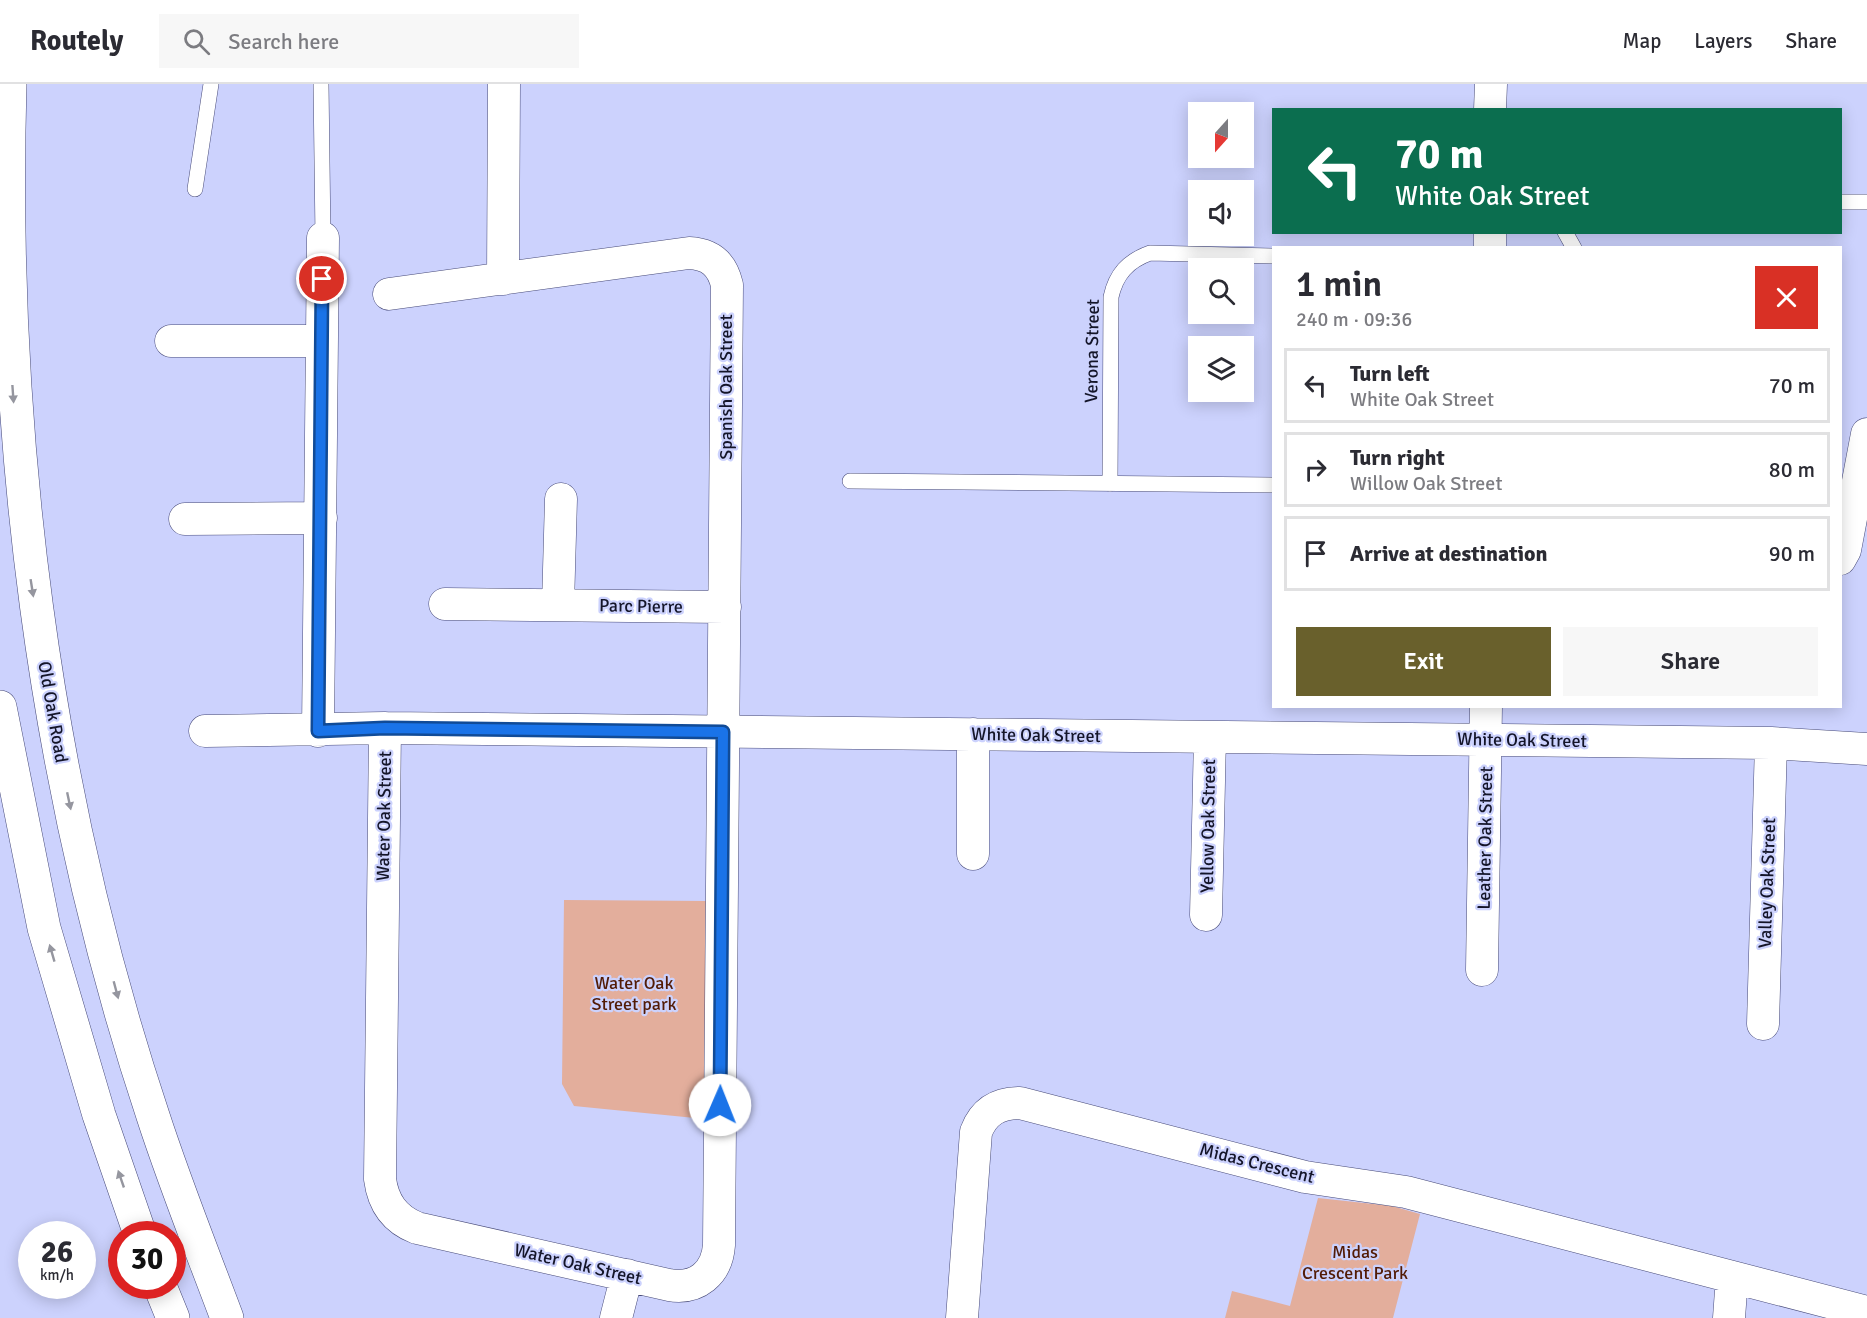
<!DOCTYPE html>
<html lang="en">
<head>
<meta charset="utf-8">
<style>
	body { margin:0; font-family:Signika,sans-serif; background:#f7f7f7; color:#2b2b33; height:100vh; display:flex; flex-direction:column; font-size:22px; white-space:nowrap }
	* { box-sizing:border-box; margin:0 }
	p { font-size:20px; color:#7c7c81 }
	.icon { flex:none; width:33px; height:33px; fill:none; stroke:currentColor; stroke-width:2; stroke-linecap:round; stroke-linejoin:round }
	.map { position:relative; flex:1; overflow:hidden }
	.panel { position:absolute; left:1272px; top:162px; width:570px; height:462px; display:flex; flex-direction:column; background:#fff; border-radius:0px; box-shadow:0 3px 15px #0003 }
	.panel>* { flex:none }
	.guide { position:absolute; left:1272px; top:24px; width:570px; height:126px; border-radius:0px; box-shadow:0 3px 15px #0003; background:#0b6e4f; color:#fff; overflow:hidden }
	.needle { width:39px; rotate:201deg }
	.buttons { position:absolute; left:1188px; top:18px; display:grid; gap:12px }
	.buttons a { display:grid; place-items:center; width:66px; height:66px; border-radius:0px; background:#fff; box-shadow:0 3px 15px #0003; font-size:30px }
	.speed { position:absolute; left:18px; top:1137px; display:flex; gap:12px; font-size:30px; font-weight:700; text-align:center }
	.speed>* { display:grid; place-content:center; width:78px; height:78px; border-radius:50%; background:#fff; box-shadow:0 3px 15px #0003; line-height:1 }
	.speed small { font-size:15px; font-weight:400 }
	.speed .limit { border:9px solid #d22; background:#fff; color:#111 }
	.pin { position:absolute; display:grid; place-items:center; width:51px; height:51px; color:#fff; margin:-26px; border:3px solid #fff; border-radius:50%; box-shadow:0 2px 6px #0007 }
	.me { position:absolute; width:66px; margin:-33px; rotate:1deg; stroke-linejoin:round; filter:drop-shadow(0 0 4px #0008) }
	.turn { display:flex; align-items:center; gap:21px; height:126px; padding:0 24px; font-size:27px }
	.turn .icon { width:78px; height:78px; stroke-width:2.5 }
	.turn b { display:block; font-size:42px; line-height:51px }
	.round { display:grid; place-items:center; flex:none; width:63px; height:63px; border-radius:0px; background:#f7f7f7 }
	.overview { display:flex; align-items:center; justify-content:space-between; height:102px; padding:0 24px }
	h1 { font-size:36px; font-weight:600; line-height:45px }
	.primary-button { display:flex; gap:12px; margin-top:auto; padding:12px 24px }
	.primary-button a { flex:1; height:69px; border-radius:0px; background:#69602c; color:#fff; font-size:24px; font-weight:600; line-height:69px; text-align:center }
	.primary-button a+a { background:#f7f7f7; color:#2b2b33 }
	ul { padding:0; list-style:none }
	li { display:flex; align-items:center; gap:18px; height:75px; margin:0 12px 9px; padding:0 12px; border:3px solid #e1e1e2; border-radius:0px }
	li div { flex:1 }
	li b { display:block; font-size:22px }
	li em { font-style:normal }
	header { display:flex; align-items:center; gap:36px; box-sizing:border-box; height:84px; padding:0 30px; background:#fff; border-bottom:2px solid #e1e1e2 }
	header strong { font-size:28px }
	nav { display:flex; gap:33px; margin-inline-start:auto; font-size:21px }
	.search { width:420px; height:54px; background:#f7f7f7; display:flex; align-items:center; gap:15px; box-sizing:border-box; padding:0 21px; border-radius:0px; color:#7c7c81; font-size:22px }
	.map>svg:first-child { display:block }
	.green { fill:#e3ae9c }
	.lines { fill:none; stroke-linecap:round; stroke-linejoin:round }
	.lane-casing { stroke:#474a78; stroke-width:16 }
	.street-casing { stroke:#474a78; stroke-width:33 }
	.secondary-casing { stroke:#474a78; stroke-width:34 }
	.lane { stroke:#fff; stroke-width:15 }
	.street { stroke:#fff; stroke-width:32 }
	.secondary { stroke:#fff; stroke-width:33 }
	.oneway { fill:#95969f }
	.route-casing { stroke:#114b97; stroke-width:15 }
	.route { stroke:#1a73e8; stroke-width:10 }
	.labels { text-anchor:middle; dominant-baseline:central; stroke-width:4.5; stroke-linejoin:round; paint-order:stroke }
	.street-label { font-size:18px; fill:#141529; stroke:#ccd2fd }
	.park-label { font-size:18px; fill:#521b05; stroke:#ccd2fd }
</style>
</head>
<body>
<header>
<strong>Routely</strong>
<div class="search"><svg class="icon" aria-label="search" viewBox="0 0 24 24"><circle cx="10" cy="10" r="6"/><path d="M15 15l6 6"/></svg>Search here</div>
<nav><a>Map</a><a>Layers</a><a>Share</a></nav>
</header>
<div class="map">
<svg width="1867" height="1234" viewBox="0 0 1867 1234">
	<rect width="100%" height="100%" fill="#ccd2fd"/>
	<path class="green" d="M564 816 707 817 705 1035 574 1022 562 1000Z
		M1318 1114 1392 1122 1420 1130 1393 1234H1225L1232 1207 1290 1222Z"/>
	<g class="lines">
		<g class="lane-casing">
			<path id="lane" d="M321 0 323 154
				M195 105 211 0
				M1840 118H1867
				M1565 148 1574 164
				M850 397 1274 401
				M1110 400 1111 213C1116 190 1128 177 1150 169L1274 172"/>
		</g>
		<g class="street-casing">
			<path id="street" d="M1490 26 1491 0
				M1490 164V148
				M503 195 504 0
				M171 257H320
				M185 435 321 434
				M1840 475 1845 466 1867 350
				M445 520 725 523
				M558 521 561 415
				M385 644 380 1095C383 1118 394 1135 417 1144L669 1201C697 1206 717 1189 719 1161L727 201C722 180 710 170 689 169L389 210
				M205 647 385 644 1771 659 1867 665
				M318 647 323 154
				M973 650V770
				M1206 831 1210 653
				M1482 886 1486 622
				M1763 940 1771 659
				M616 1234 627 1191
				M962 1234 976 1048C984 1027 999 1019 1020 1019L1305 1093 1406 1108 1867 1228
				M1729 1234 1732 1193"/>
		</g>
		<g class="secondary-casing">
			<path id="secondary" d="M10 0C0 347 43 702 153 1032 175 1100 202 1167 227 1234
				M0 623 44 844 99 1031 140 1150
				M160 1202 173 1234"/>
		</g>
		<use href="#lane" class="lane"/>
		<use href="#street" class="street"/>
		<use href="#secondary" class="secondary"/>
	</g>
	<defs><path id="oneway-solid" d="M-6-.8H1V-3.2L6.5 0L1 3.2V.8H-6Z" transform="scale(1.5)"/></defs>
	<g class="oneway">
		<use href="#oneway-solid" transform="translate(13 310) rotate(86)"/>
		<use href="#oneway-solid" transform="translate(32 504) rotate(81)"/>
		<use href="#oneway-solid" transform="translate(69 717) rotate(78)"/>
		<use href="#oneway-solid" transform="translate(52 869) rotate(-106)"/>
		<use href="#oneway-solid" transform="translate(116 906) rotate(75)"/>
		<use href="#oneway-solid" transform="translate(121 1095) rotate(-109)"/>
	</g>
	<g class="lines">
		<g class="route-casing">
			<path id="route" d="M322 195 318 647 385 644 723 648 720 1021"/>
		</g>
		<use href="#route" class="route"/>
	</g>
	<g class="labels">
		<g class="street-label">
			<text transform="translate(1092 267) rotate(-89)">Verona Street</text>
			<text transform="translate(726 303) rotate(-90)">Spanish Oak Street</text>
			<text transform="translate(641 522) rotate(1)">Parc Pierre</text>
			<text transform="translate(53 628) rotate(80)">Old Oak Road</text>
			<text transform="translate(1036 651) rotate(1)">White Oak Street</text>
			<text transform="translate(1522 656) rotate(1)">White Oak Street</text>
			<text transform="translate(384 732) rotate(-89)">Water Oak Street</text>
			<text transform="translate(1208 742) rotate(-89)">Yellow Oak Street</text>
			<text transform="translate(1485 754) rotate(-89)">Leather Oak Street</text>
			<text transform="translate(1767 799) rotate(-88)">Valley Oak Street</text>
			<text transform="translate(1257 1079) rotate(14)">Midas Crescent</text>
			<text transform="translate(578 1180) rotate(13)">Water Oak Street</text>
		</g>
		<g class="park-label">
			<text x="634" y="899">Water Oak<tspan x="634" dy="21">Street park</tspan></text>
			<text x="1355" y="1168">Midas<tspan x="1355" dy="21">Crescent Park</tspan></text>
		</g>
	</g>
</svg>
<div class="buttons">
<a><svg class="needle" viewBox="-14 -14 28 28"><path d="M0-13l5 13h-10z" fill="#e53935"/><path d="M0 13l5-13h-10z" fill="#7c7c81"/></svg></a>
<a><svg class="icon" aria-label="sound" viewBox="0 0 24 24"><path d="M4 9h4l5-4v14l-5-4H4zM17 9q2 3 0 6"/></svg></a>
<a><svg class="icon" aria-label="search" viewBox="0 0 24 24"><circle cx="10" cy="10" r="6"/><path d="M15 15l6 6"/></svg></a>
<a><svg class="icon" aria-label="layers" viewBox="0 0 24 24"><path d="M12 4l9 5-9 5-9-5zM3 14l9 5 9-5"/></svg></a>
</div>
<div class="speed"><div>26<small>km/h</small></div><div class="limit">30</div></div>
<div class="pin" style="left:322px;top:195px;background:#d93025"><svg class="icon" aria-label="arrive" viewBox="0 0 24 24"><path d="M6 21V4h12l-3 4 3 4H6"/></svg></div>
<svg class="me" style="left:720px;top:1021px" viewBox="-20 -20 40 40"><circle r="19" fill="#fff"/><path d="M0-13L10 11 0 6-10 11z" fill="#1a73e8"/></svg>
<div class="guide">
<div class="turn"><svg class="icon" aria-label="left" viewBox="0 0 24 24"><path d="M17 20v-9H6M10 6l-5 5 5 5"/></svg><div><b>70 m</b>White Oak Street</div></div>
</div>
<section class="panel">
<div class="overview"><div><h1>1 min</h1><p>240 m · 09:36</p></div><a class="round" style="background:#d93025;color:#fff"><svg class="icon" aria-label="close" viewBox="0 0 24 24"><path d="M6 6l12 12M18 6L6 18"/></svg></a></div>
<ul>
<li><svg class="icon" aria-label="left" viewBox="0 0 24 24"><path d="M17 20v-9H6M10 6l-5 5 5 5"/></svg><div><b>Turn left</b><p>White Oak Street</p></div><em>70 m</em></li>
<li><svg class="icon" aria-label="right" viewBox="0 0 24 24"><path d="M7 20v-9h11M14 6l5 5-5 5"/></svg><div><b>Turn right</b><p>Willow Oak Street</p></div><em>80 m</em></li>
<li><svg class="icon" aria-label="arrive" viewBox="0 0 24 24"><path d="M6 21V4h12l-3 4 3 4H6"/></svg><div><b>Arrive at destination</b></div><em>90 m</em></li>
</ul>
<div class="primary-button"><a>Exit</a><a>Share</a></div>
</section>
</div>
</body>
</html>
